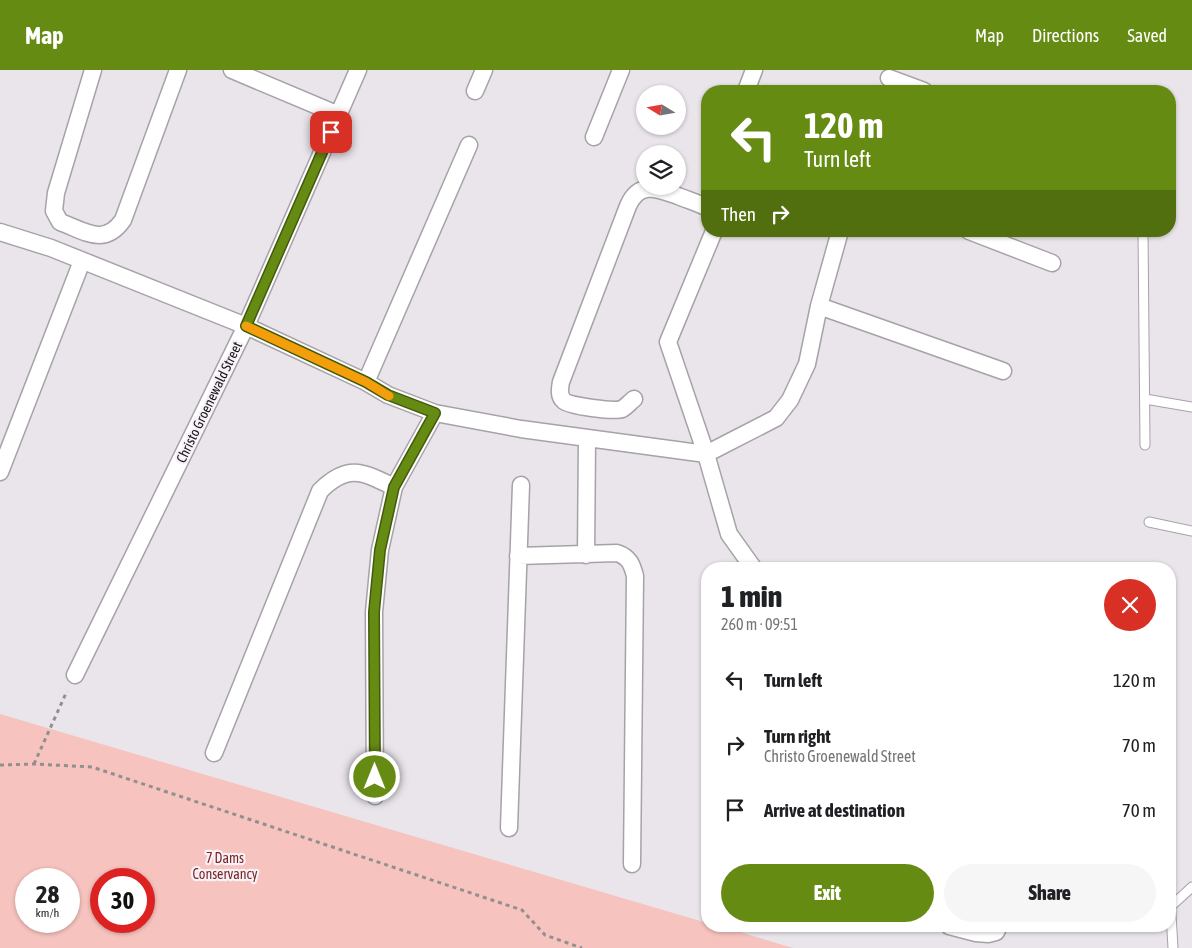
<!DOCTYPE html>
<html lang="en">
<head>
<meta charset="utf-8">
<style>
	body { margin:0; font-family:"Asap Condensed",sans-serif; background:#f6f6f6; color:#202124; height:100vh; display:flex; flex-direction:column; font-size:19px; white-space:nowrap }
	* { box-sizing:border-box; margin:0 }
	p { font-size:16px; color:#757577 }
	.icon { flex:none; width:28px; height:28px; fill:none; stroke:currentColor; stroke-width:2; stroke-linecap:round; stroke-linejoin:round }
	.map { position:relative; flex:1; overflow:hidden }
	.side { position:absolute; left:701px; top:492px; width:475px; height:370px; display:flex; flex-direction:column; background:#fff; border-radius:20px; box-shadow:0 1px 4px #0004 }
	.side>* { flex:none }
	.banner { position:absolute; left:701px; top:15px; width:475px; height:152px; border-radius:20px; box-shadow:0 1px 4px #0004; background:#668b13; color:#fff; overflow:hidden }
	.needle { width:32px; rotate:281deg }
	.fabs { position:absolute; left:636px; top:15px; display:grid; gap:10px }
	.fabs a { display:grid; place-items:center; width:50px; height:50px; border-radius:50%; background:#fff; box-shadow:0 1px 4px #0004; font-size:25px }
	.speed { position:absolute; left:15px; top:798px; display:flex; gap:10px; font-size:25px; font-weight:700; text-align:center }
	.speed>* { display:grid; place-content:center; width:65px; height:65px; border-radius:50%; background:#fff; box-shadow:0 1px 4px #0004; line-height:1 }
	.speed small { font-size:12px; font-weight:400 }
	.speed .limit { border:8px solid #d22; background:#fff; color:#111 }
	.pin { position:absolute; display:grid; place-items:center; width:42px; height:42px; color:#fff; margin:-21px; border-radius:10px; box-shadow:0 2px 8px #0006 }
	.me { position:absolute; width:55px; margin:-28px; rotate:0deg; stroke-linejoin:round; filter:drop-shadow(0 0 4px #0008) }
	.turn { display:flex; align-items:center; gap:18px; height:105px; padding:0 20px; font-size:22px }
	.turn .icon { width:65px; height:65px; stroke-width:2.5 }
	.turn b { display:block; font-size:35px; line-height:42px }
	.then { display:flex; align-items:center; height:48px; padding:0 20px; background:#0003; gap:10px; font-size:19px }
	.round { display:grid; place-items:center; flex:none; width:52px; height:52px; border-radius:26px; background:#f6f6f6 }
	.summary { display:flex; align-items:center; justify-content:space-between; height:85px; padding:0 20px }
	h1 { font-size:30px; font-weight:800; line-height:38px }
	.primary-button { display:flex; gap:10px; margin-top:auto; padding:10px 20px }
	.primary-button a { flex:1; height:58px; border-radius:30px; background:#668b13; color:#fff; font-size:20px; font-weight:800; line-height:58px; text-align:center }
	.primary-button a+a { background:#f6f6f6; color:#202124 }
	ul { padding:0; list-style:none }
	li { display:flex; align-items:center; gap:15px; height:65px; padding:0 20px }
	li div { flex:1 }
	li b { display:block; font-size:19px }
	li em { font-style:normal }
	header { display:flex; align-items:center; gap:30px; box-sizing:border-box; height:70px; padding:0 25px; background:#668b13; color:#fff }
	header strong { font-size:24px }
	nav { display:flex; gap:28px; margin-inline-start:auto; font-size:18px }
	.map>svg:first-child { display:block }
	.green { fill:#f6c3be; fill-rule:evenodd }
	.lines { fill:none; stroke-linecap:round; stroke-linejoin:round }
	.service-casing { stroke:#a6a2a8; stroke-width:11 }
	.minor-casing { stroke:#a6a2a8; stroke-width:19 }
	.path { stroke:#928f93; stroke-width:3; stroke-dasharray:4 4; stroke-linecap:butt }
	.service { stroke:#fff; stroke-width:9 }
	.minor { stroke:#fff; stroke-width:16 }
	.route-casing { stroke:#425a0c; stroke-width:12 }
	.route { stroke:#668b13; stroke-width:9 }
	.slow { stroke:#f59e0b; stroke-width:9 }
	.labels { text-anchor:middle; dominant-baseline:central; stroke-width:4.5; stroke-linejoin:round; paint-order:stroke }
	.street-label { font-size:14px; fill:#161416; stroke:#f7f2f8 }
	.park-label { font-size:14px; fill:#7d2525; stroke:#f7f2f8 }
</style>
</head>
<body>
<header>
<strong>Map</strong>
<nav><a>Map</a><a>Directions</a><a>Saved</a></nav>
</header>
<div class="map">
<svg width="1192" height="878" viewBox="0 0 1192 878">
	<rect width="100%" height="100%" fill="#e9e5eb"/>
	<path class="green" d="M0 644 707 853 708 856H720L793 878H0ZM26 809H69V851H26ZM101 809H144V851H101Z"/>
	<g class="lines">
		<g class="service-casing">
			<path id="service" d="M1143 161 1145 375
				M1145 329 1192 337
				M1149 452 1192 461
				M1170 827 1173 878
				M1170 837 1192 817"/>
		</g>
		<g class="minor-casing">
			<path id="minor" d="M93 0 56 123 54 141 60 152C85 161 104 177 123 150L178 0
				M232 0 339 45
				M889 8 924 21
				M475 21 484 0
				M746 21 754 0
				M594 67 621 0
				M714 161 668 272 706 384 729 464 754 499
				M969 161 1052 193
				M0 162 51 178 246 256 366 312 388 325 435 343 521 359 706 384 776 348 790 330 807 294 819 236 840 161
				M819 236 1003 301
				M366 312 469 75
				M634 329C630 332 626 337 622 339 614 342 570 336 564 331 558 326 560 318 561 312L628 136C639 110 658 119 678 126 688 130 698 133 708 138
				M0 402 82 191
				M586 485 587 369
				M518 486 617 483C629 487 632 494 635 506L632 794
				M75 605 246 256 358 0
				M214 683 320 421C348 393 363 402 394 417
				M375 726 374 542 380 480 394 417 435 343
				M509 758 521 415
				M949 856 976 863 988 864 996 862 999 856"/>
		</g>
		<path class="path" d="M34 694 67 621
			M0 695 34 694 92 697 522 840 545 865 582 878"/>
		<use href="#service" class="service"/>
		<use href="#minor" class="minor"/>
	</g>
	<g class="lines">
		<g class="route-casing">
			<path id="route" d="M331 62 246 256 366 312 388 325 435 343 394 417 380 480 374 542 375 707"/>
		</g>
		<use href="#route" class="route"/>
		<path class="slow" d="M246 256 366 312 389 326"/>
	</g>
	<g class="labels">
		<g class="street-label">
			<text transform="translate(209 332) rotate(-64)">Christo Groenewald Street</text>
		</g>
		<g class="park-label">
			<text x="225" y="788">7 Dams<tspan x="225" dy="16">Conservancy</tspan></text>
		</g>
	</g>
</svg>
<div class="fabs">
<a><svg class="needle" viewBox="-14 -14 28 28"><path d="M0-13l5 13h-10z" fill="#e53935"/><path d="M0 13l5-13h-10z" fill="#757577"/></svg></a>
<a><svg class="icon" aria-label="layers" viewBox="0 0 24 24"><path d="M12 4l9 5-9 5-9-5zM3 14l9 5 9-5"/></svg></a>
</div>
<div class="speed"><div>28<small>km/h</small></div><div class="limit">30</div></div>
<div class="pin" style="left:331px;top:62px;background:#d93025"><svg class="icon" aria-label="arrive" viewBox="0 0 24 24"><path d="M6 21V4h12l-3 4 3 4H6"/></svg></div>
<svg class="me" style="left:375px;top:707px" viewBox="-20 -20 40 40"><circle r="17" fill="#668b13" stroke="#fff" stroke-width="3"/><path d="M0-11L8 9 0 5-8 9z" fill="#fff"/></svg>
<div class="banner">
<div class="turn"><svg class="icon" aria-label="left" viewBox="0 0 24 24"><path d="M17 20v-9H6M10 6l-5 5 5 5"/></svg><div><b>120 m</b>Turn left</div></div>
<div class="then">Then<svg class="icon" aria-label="right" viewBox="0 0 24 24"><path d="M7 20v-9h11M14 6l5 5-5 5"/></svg></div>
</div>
<section class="side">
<div class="summary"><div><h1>1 min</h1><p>260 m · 09:51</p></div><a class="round" style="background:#d93025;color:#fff"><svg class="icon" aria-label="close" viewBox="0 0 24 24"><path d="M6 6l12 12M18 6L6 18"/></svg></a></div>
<ul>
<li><svg class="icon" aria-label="left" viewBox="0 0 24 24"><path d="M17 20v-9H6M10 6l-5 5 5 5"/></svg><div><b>Turn left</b></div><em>120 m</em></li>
<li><svg class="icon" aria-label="right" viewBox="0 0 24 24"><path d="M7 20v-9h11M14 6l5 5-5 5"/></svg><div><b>Turn right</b><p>Christo Groenewald Street</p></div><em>70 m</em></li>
<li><svg class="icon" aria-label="arrive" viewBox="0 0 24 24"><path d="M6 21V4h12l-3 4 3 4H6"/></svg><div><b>Arrive at destination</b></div><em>70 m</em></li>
</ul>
<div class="primary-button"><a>Exit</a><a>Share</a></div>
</section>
</div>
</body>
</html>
